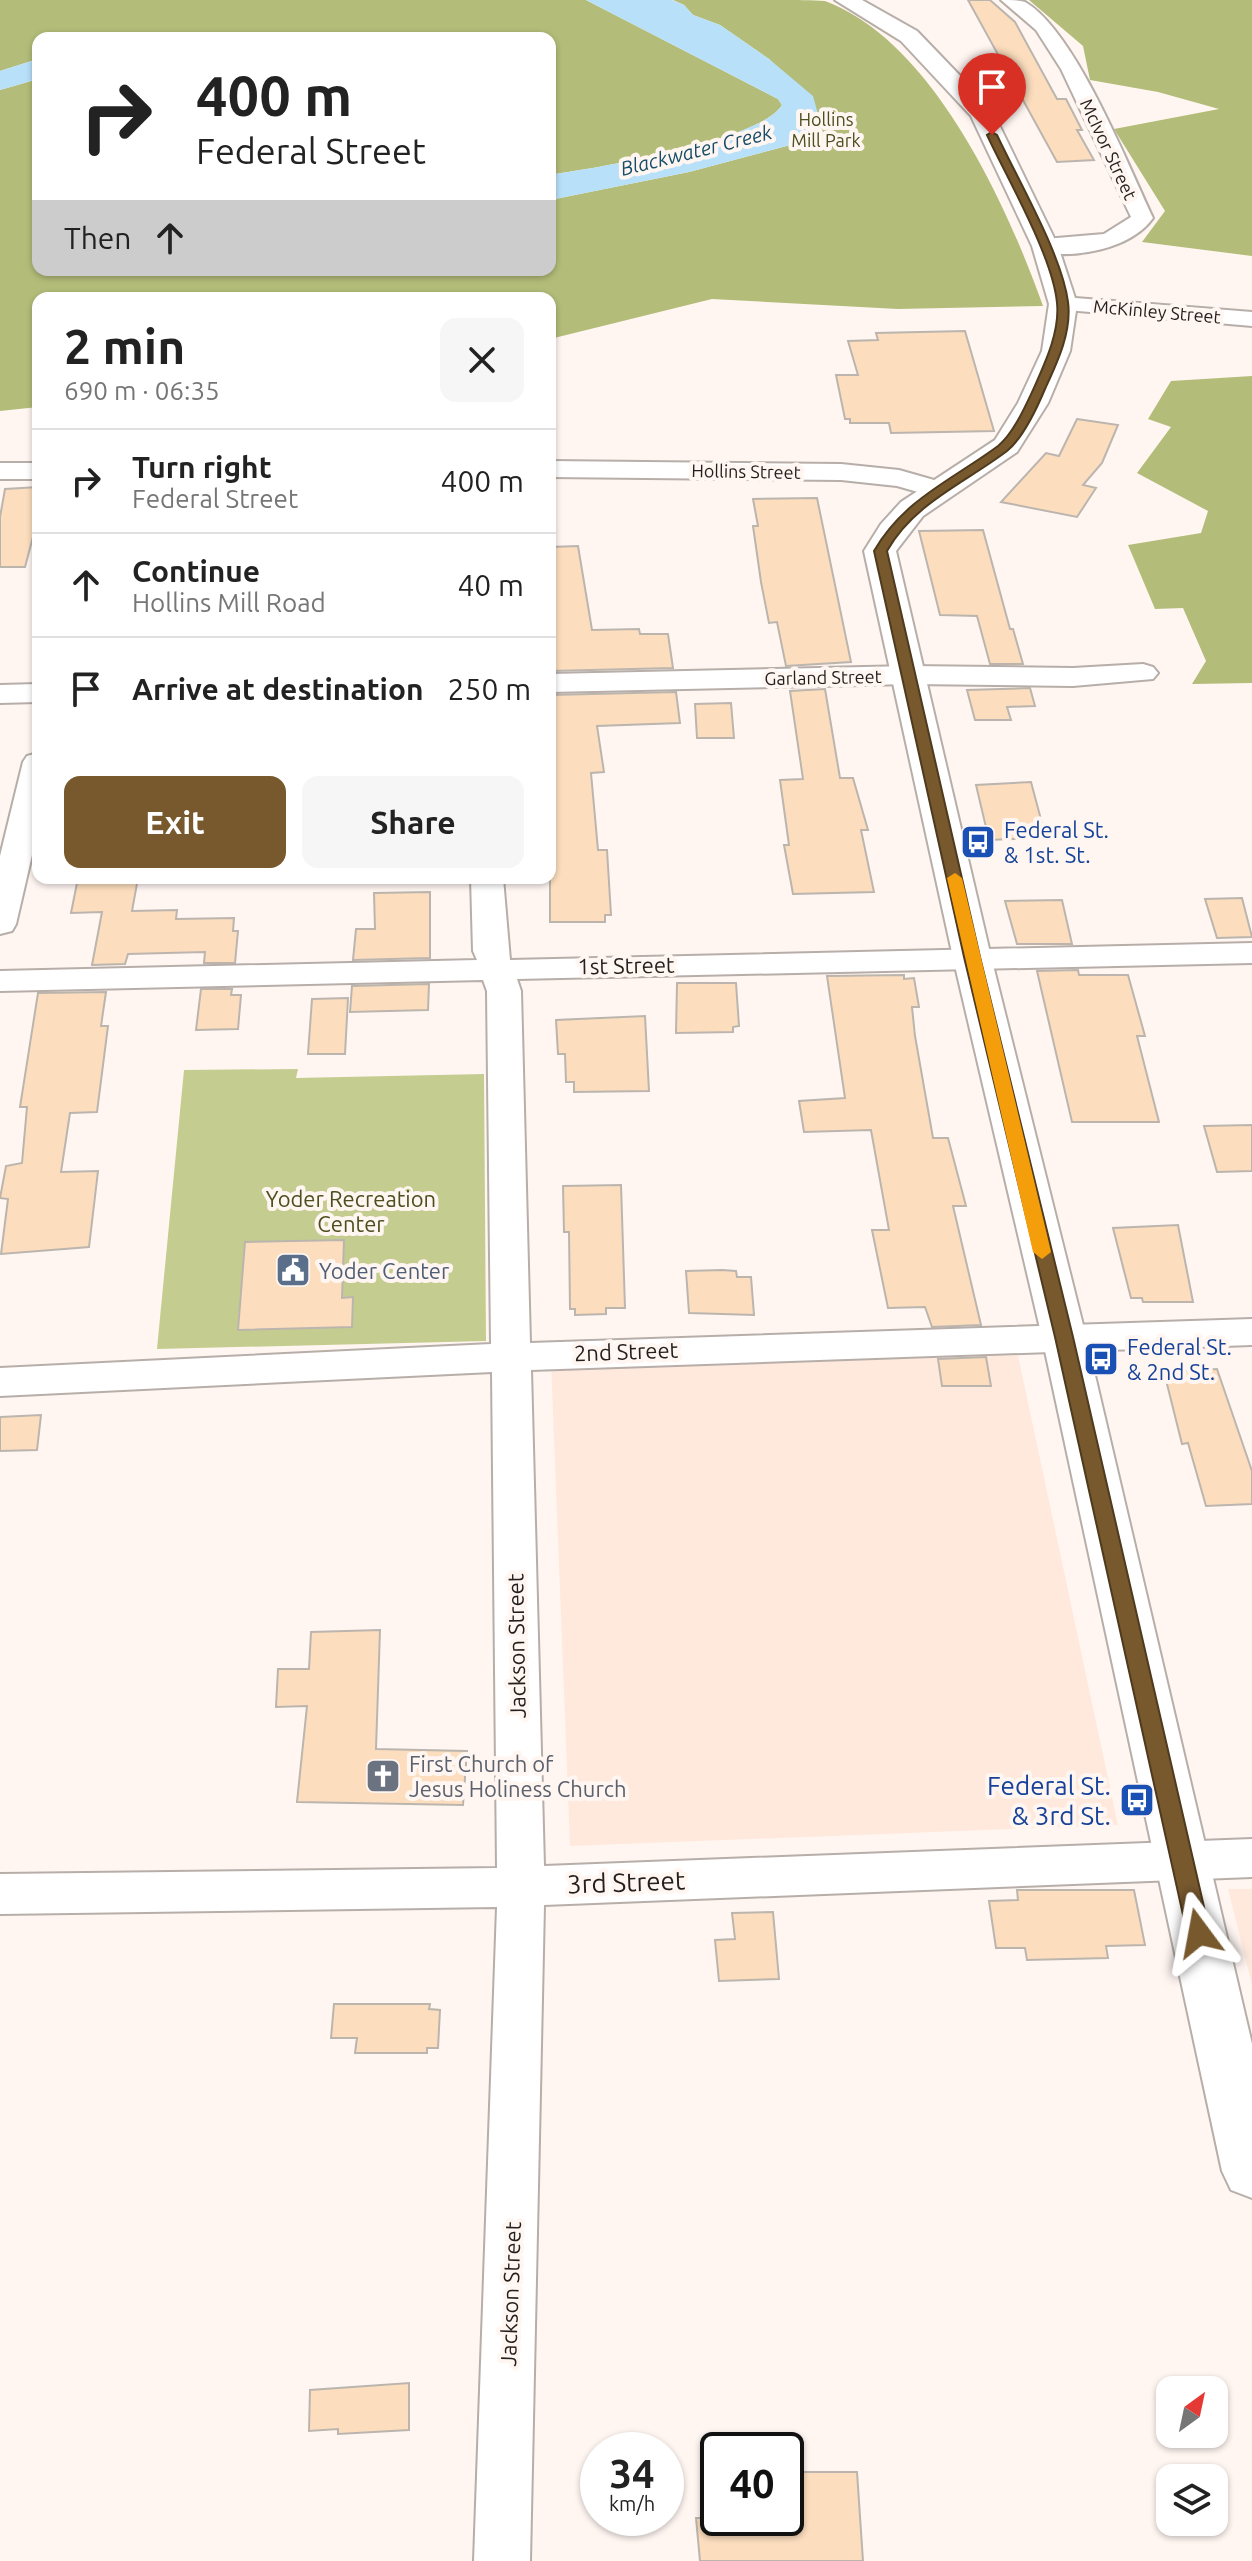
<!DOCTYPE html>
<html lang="en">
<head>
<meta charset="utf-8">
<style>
	body { margin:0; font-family:Ubuntu,sans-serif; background:#f6f6f6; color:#222; height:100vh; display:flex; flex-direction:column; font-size:30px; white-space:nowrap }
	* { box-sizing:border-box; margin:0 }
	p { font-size:26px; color:#767676 }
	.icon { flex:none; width:44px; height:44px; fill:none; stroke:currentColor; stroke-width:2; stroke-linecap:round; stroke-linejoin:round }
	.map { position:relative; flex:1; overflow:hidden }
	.side { position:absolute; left:32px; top:292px; width:524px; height:592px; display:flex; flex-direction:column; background:#fff; border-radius:16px; box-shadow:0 2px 6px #0004 }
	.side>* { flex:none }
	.hud { position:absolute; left:32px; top:32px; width:524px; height:244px; border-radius:16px; box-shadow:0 2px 6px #0004; background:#fff; color:#222; overflow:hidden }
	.needle { width:52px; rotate:33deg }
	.fabs { position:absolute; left:1156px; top:2376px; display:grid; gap:16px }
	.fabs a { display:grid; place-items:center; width:72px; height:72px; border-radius:16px; background:#fff; box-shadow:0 2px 6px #0004; font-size:40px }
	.speed { position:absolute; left:580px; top:2432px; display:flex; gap:16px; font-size:40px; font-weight:700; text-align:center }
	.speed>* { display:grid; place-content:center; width:104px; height:104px; border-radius:50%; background:#fff; box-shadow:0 2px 6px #0004; line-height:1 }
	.speed small { font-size:20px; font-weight:400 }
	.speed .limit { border:4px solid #111; border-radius:12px; background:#fff; color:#111 }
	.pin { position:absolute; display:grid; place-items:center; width:68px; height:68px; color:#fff; margin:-82px -34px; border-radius:50% 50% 50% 0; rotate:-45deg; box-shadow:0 0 8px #0007 }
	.pin .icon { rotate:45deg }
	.me { position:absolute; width:88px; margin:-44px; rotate:347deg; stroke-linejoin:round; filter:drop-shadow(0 0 6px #0008) }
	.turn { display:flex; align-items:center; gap:28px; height:168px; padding:0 32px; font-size:36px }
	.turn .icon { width:104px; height:104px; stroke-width:2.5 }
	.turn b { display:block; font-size:56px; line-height:68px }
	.then { display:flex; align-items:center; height:76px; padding:0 32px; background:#0003; gap:16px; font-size:30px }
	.round { display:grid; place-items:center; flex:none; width:84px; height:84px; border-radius:16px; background:#f6f6f6 }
	.head { display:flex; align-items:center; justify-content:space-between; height:136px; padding:0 32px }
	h1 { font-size:48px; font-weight:600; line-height:60px }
	.cta { display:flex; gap:16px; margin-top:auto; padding:16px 32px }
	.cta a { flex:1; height:92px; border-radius:16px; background:#78592e; color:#fff; font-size:32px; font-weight:600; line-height:92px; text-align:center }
	.cta a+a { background:#f6f6f6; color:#222 }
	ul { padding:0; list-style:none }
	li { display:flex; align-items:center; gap:24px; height:104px; padding:0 32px; border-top:2px solid #e0e0e0 }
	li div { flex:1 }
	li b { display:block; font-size:30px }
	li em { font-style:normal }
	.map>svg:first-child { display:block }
	.commercial { fill:#ffe9dc }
	.green { fill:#c4cd8f }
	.forest { fill:#b3bd79 }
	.water { fill:#b8e0f9 }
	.building { fill:#fcdebe; stroke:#bcb5ae; stroke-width:2 }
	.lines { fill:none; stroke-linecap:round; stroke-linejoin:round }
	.street-casing { stroke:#b7aea9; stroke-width:4 }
	.secondary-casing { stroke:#b7aea9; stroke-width:4 }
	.street { fill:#fff; fill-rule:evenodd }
	.secondary { fill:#fff; fill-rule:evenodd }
	.route { fill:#78592e; stroke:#4e3a1e; stroke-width:2 }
	.slow { fill:#f59e0b }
	.labels { text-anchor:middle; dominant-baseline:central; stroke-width:8; stroke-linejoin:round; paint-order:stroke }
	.far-park-label { font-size:18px; fill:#4a4f1d; stroke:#fff6f2 }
	.far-street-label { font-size:18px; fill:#231f1d; stroke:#fff6f2 }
	.far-water-label { font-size:20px; font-style:italic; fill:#174d69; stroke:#fff6f2 }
	.transit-label { font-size:22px; fill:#164399; stroke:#fff6f2; text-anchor:start }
	.street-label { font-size:22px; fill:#231f1d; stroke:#fff6f2 }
	.park-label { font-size:22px; fill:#4a4f1d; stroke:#fff6f2 }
	.service-label { font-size:22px; fill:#4e5e75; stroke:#fff6f2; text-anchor:start }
	.worship-label { font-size:22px; fill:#5b616d; stroke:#fff6f2; text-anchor:start }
	.near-transit-label { font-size:26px; fill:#164399; stroke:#fff6f2; text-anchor:end }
	.near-street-label { font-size:26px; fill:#231f1d; stroke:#fff6f2 }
</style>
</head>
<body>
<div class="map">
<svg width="1252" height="2561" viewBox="0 0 1252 2561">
	<rect width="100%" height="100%" fill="#fff6f2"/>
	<path class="commercial" d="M1016 1346 1118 1825 570 1846 551 1362Z
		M1228 1889H1252V1985Z"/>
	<path class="green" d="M298 1069 296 1078 484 1074 486 1341 157 1349 184 1070Z"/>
	<path class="forest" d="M0 0H586L778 99 782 105C759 142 596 168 550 175V38H153L125 32H85L66 38H38V59L0 71Z
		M673 0C709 0 746 0 783 0 795 0 813 0 825 1 933 41 1007 205 1043 306L898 309 712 299 550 339V298H38V407L0 411V90L38 79V270H550V200L689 172 813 139 778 68 769 59 720 25 693 15 684 5Z
		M1029 0H1252V256L1142 242 1165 211 1114 129 1219 109 1158 92 1090 80 1083 46Z
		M1252 376V683L1192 684 1206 661 1183 608 1155 609 1128 545 1201 533 1208 511 1137 473 1171 427 1148 419 1171 381Z"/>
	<path class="water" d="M586 0H672L684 5 693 15 720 25 769 59 813 96 821 125 813 139 689 172 550 200V175C596 168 759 142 782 105L778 99Z
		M38 59V79L0 90V71Z"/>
	<path class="building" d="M968 0H990L1015 22 1057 99H1066L1082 130H1077L1094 160 1057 162Z
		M965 331 994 431 891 433 889 423H850V419H845L836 375H858L848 341 878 340 876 333Z
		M1077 419 1118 425 1102 463 1083 485 1096 488 1077 517 1001 502 1046 453 1059 456Z
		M38 487V518L25 567H0V517L5 489Z
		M817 498 851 662 786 666 777 622 769 623 761 582 753 526H758L753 499Z
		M983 530 1010 629H1013L1023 664H990L977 616 940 615 919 531Z
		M578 546 592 630 639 629 640 634H668L673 668 550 671V547Z
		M1030 688 1035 706 1007 707 1011 720H975L967 690Z
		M825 689 840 778H853L868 830H861L874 892 793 894 784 845H789L780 780 803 779 790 691Z
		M676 692 680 723 597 726 604 772 591 773 598 850H607L611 915H605V922H550V695Z
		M731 703 734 738H697L695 704Z
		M1031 782 1043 827H1031L1035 838 989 840 976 785Z
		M78 878H138L132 911 177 910 176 919 234 918 233 931H238L235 963H204L205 952 128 954 125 964 92 965 102 912 71 913Z
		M430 892V958L353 960 356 929H375L374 893Z
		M1242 898 1252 937 1217 938 1205 899Z
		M1062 900 1072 944H1017L1005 901Z
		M1078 970 1079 975H1128L1145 1036H1137L1159 1122H1072L1037 971Z
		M904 975V979L914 978 919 1007H912L915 1036 933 1138H948L966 1206H953L981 1325 932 1327 925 1307 888 1308 872 1230H889L871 1130 804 1132 799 1101 845 1098 827 976Z
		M677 983H736L739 1026 733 1027V1032L676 1033Z
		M429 984 428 1010 350 1012 352 986Z
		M201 989H232L231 995H241L238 1029 196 1030Z
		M106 992 101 1026H108L97 1112 70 1113 61 1172 98 1171 89 1247 1 1254 8 1199 0 1198 6 1166 22 1163 27 1107H20L38 993Z
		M348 998 345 1054H308L312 999Z
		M645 1016 649 1091 574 1092V1082H566L565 1054H558L556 1020Z
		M1252 1125V1171L1217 1172 1204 1126Z
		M621 1185 625 1308H606V1314L575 1315V1309H570L569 1232H564L563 1186Z
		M1178 1225 1193 1302H1143L1142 1298H1131L1113 1228Z
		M344 1240 342 1298 353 1297 352 1327 238 1330 245 1242Z
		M722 1270 736 1271 737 1277H751L754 1315 689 1313 686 1271Z
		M986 1357 991 1386H942L938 1359Z
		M1217 1369 1252 1471V1504L1206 1506 1188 1443 1182 1444 1164 1372Z
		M41 1415 37 1450 0 1451V1417Z
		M380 1630 376 1749 467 1751 463 1805 297 1802 307 1706 276 1707 278 1669H309L311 1632Z
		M1017 1890H1134L1145 1945 1106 1946 1108 1958 1027 1960 1025 1948H996L989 1901 1018 1900Z
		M773 1912 779 1979 719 1981 715 1940 735 1939 732 1913Z
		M334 2004H430L429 2009 440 2010 438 2048H427V2053H355L357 2038H331Z
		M409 2383V2430L338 2434V2429L309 2431 310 2390Z
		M798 2472H857L863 2561H700L696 2518H801Z"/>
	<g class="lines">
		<g class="street-casing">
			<path id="street" d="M1001 0C1009 0 1019 0 1025 2 1075 31 1127 163 1153 218 1131 249 1073 260 1037 251L1034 246 1037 241 1045 239 1104 234 1131 217 1061 69 1036 30Z
				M1063 297 1252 312V326L1055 309 1051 304 1055 299Z
				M550 461 841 464 899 470 948 484 952 490 948 496 939 498 897 486 841 480 550 477Z
				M0 463H38V479H0Z
				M1143 664 1153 667 1158 673 1153 679 1073 686 910 684 550 692V674L910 666 1073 668Z
				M38 684V702L0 703V685Z
				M38 753V829L16 924 12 931 0 934V856L23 762 27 756Z
				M471 878H503L510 960 1252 943V963L517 979 521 991 530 1343 1252 1319V1345L531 1370 544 1866 1252 1839V1877L544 1905 530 2561H474L497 1907 0 1914V1874L497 1868 492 1372 0 1396V1368L491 1344 487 991 483 980 0 991V971L477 960 473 951Z"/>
		</g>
		<g class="secondary-casing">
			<path id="secondary" d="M835 0H862L917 31 991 108 1058 246 1077 304 1070 351 1048 403 1017 452 923 516 896 551 991 957 1086 1337 1252 2044V2198L1231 2190 1222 2171 1042 1337 953 957 864 551 881 524 901 502 995 440 1018 403 1042 351 1049 304 1032 246 971 116 901 41Z"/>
		</g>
		<use href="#street" class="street"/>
		<use href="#secondary" class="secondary"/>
	</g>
	<path class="route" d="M992 132 997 135C1018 180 1062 255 1068 302 1072 332 1057 363 1045 389 1037 408 1023 438 1007 451 965 483 914 503 887 551L980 957 1073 1337 1210 1933 1207 1940 1199 1943 1191 1940 1187 1933 1055 1337 964 957 874 551C904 499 952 480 998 446 1013 434 1025 407 1033 390 1045 363 1060 332 1057 303 1053 257 1007 178 987 135Z"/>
	<path class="slow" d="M955 873 962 878 1051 1252 1042 1259 1033 1252 947 878Z"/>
	<defs>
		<g id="bus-square" transform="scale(1.8)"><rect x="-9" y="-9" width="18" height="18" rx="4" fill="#1a4fb4" stroke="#fff6f2"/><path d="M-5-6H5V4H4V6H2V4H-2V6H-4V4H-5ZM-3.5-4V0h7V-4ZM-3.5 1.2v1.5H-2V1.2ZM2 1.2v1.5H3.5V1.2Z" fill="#fff"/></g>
		<g id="civic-square" transform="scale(1.8)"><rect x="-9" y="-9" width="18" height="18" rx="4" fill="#5c6f8a" stroke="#fff6f2"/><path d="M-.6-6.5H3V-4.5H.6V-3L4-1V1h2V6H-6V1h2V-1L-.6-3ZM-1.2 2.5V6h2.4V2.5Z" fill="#fff"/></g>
		<g id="church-square" transform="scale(1.8)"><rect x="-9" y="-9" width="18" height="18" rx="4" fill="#6b7280" stroke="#fff6f2"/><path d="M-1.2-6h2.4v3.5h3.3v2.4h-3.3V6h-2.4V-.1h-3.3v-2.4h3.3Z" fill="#fff"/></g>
	</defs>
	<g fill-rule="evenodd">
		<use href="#bus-square" x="978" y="842"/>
		<use href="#civic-square" x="293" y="1270"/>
		<use href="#bus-square" x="1101" y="1359"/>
		<use href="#church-square" x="383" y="1776"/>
		<use href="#bus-square" x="1137" y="1800"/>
	</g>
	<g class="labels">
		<g class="far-park-label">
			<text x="826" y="119">Hollins<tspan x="826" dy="21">Mill Park</tspan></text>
		</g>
		<g class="far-street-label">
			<text transform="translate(1109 149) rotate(65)">McIvor Street</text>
			<text transform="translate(1157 311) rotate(5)">McKinley Street</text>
			<text transform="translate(746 471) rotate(1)">Hollins Street</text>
			<text transform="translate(823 677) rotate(-1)">Garland Street</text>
		</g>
		<g class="far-water-label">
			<text transform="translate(696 150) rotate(-14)">Blackwater Creek</text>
		</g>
		<g class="transit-label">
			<text x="1004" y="829">Federal St.<tspan x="1004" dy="25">&amp; 1st. St.</tspan></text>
			<text x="1127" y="1346">Federal St.<tspan x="1127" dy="25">&amp; 2nd St.</tspan></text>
		</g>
		<g class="street-label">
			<text transform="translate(626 965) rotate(-1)">1st Street</text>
			<text transform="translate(626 1351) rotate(-2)">2nd Street</text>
			<text transform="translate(516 1646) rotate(-91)">Jackson Street</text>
			<text transform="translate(510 2294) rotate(-88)">Jackson Street</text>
		</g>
		<g class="park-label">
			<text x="351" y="1198">Yoder Recreation<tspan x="351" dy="25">Center</tspan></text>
		</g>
		<g class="service-label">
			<text x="319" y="1270">Yoder Center</text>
		</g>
		<g class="worship-label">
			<text x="409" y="1763">First Church of<tspan x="409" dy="25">Jesus Holiness Church</tspan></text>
		</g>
		<g class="near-transit-label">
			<text x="1111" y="1785">Federal St.<tspan x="1111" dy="30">&amp; 3rd St.</tspan></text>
		</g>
		<g class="near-street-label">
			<text transform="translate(626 1882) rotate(-2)">3rd Street</text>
		</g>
	</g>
</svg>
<div class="fabs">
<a><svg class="needle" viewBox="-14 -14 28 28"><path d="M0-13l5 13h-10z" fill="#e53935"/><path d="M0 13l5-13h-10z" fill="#767676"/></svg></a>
<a><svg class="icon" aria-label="layers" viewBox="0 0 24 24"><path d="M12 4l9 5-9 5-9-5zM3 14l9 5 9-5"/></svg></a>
</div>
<div class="speed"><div>34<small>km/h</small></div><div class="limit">40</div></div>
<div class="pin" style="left:992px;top:135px;background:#d93025"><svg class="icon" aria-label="arrive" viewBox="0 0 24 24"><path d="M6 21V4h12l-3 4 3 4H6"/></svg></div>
<svg class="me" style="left:1199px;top:1933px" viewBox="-20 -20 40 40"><path d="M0-17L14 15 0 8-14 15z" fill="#78592e" stroke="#fff" stroke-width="4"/></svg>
<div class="hud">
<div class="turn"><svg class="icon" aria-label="right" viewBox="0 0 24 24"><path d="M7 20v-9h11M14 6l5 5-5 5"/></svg><div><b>400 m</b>Federal Street</div></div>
<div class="then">Then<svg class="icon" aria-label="ahead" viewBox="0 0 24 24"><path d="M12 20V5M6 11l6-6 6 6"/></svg></div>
</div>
<section class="side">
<div class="head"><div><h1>2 min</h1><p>690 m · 06:35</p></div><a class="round"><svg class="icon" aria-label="close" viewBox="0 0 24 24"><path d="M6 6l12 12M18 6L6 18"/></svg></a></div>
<ul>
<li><svg class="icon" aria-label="right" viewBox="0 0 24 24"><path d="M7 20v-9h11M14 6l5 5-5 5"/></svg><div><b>Turn right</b><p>Federal Street</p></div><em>400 m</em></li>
<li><svg class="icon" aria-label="ahead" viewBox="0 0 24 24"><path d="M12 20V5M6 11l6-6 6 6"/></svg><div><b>Continue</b><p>Hollins Mill Road</p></div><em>40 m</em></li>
<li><svg class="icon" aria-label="arrive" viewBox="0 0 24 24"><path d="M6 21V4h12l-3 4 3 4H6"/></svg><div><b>Arrive at destination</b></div><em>250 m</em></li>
</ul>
<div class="cta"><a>Exit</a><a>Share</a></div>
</section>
</div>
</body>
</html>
